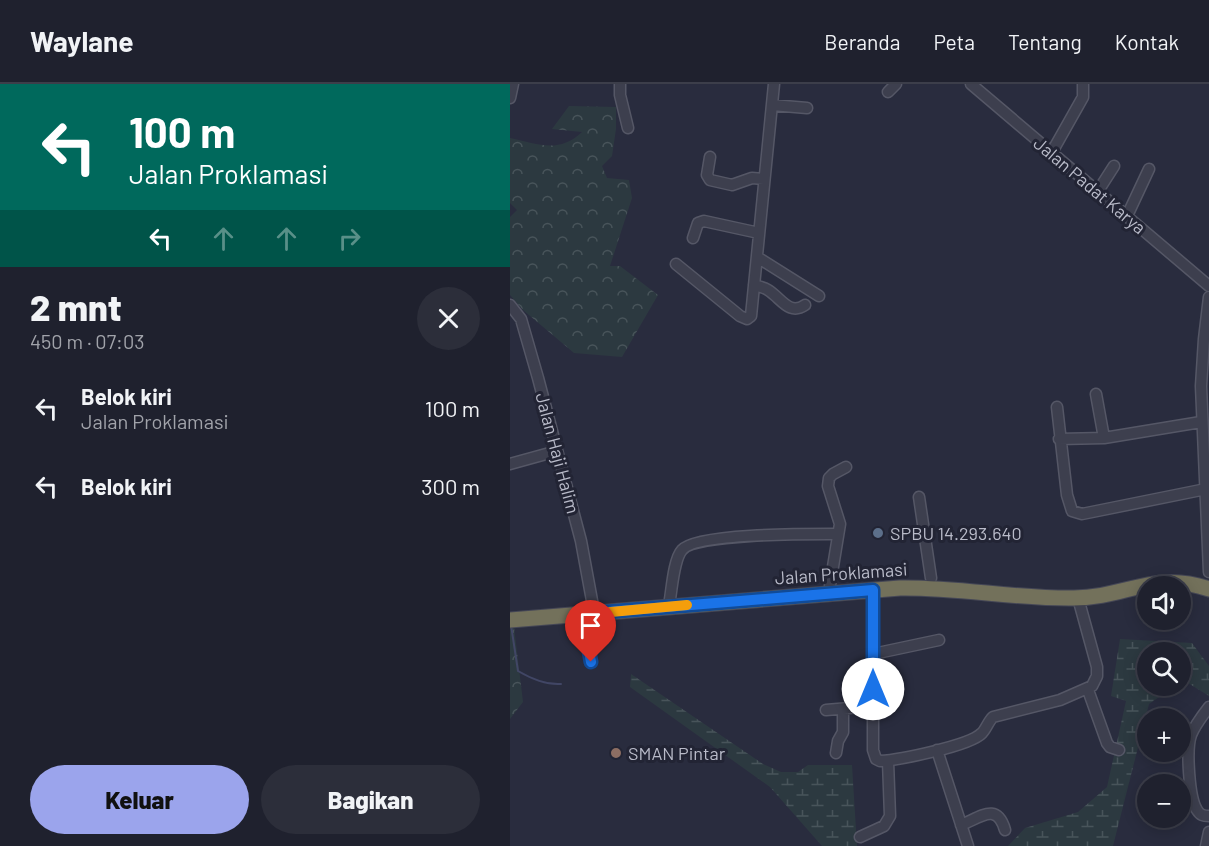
<!DOCTYPE html>
<html lang="id">
<head>
<meta charset="utf-8">
<style>
	body { margin:0; font-family:Barlow,sans-serif; background:#2c2e3a; color:#f1f3f6; height:100vh; display:flex; flex-direction:column; font-size:22px; white-space:nowrap }
	* { box-sizing:border-box; margin:0 }
	p { font-size:20px; color:#a1a3aa }
	.icon { flex:none; width:33px; height:33px; fill:none; stroke:currentColor; stroke-width:2; stroke-linecap:round; stroke-linejoin:round }
	.map { position:relative; flex:1; overflow:hidden }
	.side { display:flex; flex-direction:column; background:#1f212e; width:510px }
	.side>* { flex:none }
	.guide { background:#00695c; color:#fff; overflow:hidden }
	.buttons { position:absolute; left:627px; top:492px; display:grid; gap:12px }
	.buttons a { display:grid; place-items:center; width:54px; height:54px; border-radius:50%; background:#1f212e; box-shadow:0 3px 15px #0003,0 0 0 2px #3c3e4a; font-size:30px }
	.pin { position:absolute; display:grid; place-items:center; width:51px; height:51px; color:#fff; margin:-62px -26px; border-radius:50% 50% 50% 0; rotate:-45deg; box-shadow:0 0 6px #0007 }
	.pin .icon { rotate:45deg }
	.me { position:absolute; width:66px; margin:-33px; rotate:0deg; stroke-linejoin:round; filter:drop-shadow(0 0 4px #0008) }
	.turn { display:flex; align-items:center; gap:21px; height:126px; padding:0 30px; font-size:27px }
	.turn .icon { width:78px; height:78px; stroke-width:2.5 }
	.turn b { display:block; font-size:42px; line-height:51px }
	.lanes { display:flex; align-items:center; height:57px; padding:0 30px; background:#0003; justify-content:center; gap:30px; direction:ltr }
	.lanes .off { opacity:.35 }
	.round { display:grid; place-items:center; flex:none; width:63px; height:63px; border-radius:32px; background:#2c2e3a }
	.head { display:flex; align-items:center; justify-content:space-between; height:102px; padding:0 30px }
	h1 { font-size:36px; font-weight:800; line-height:45px }
	.button { display:flex; gap:12px; margin-top:auto; padding:12px 30px }
	.button a { flex:1; height:69px; border-radius:36px; background:#9ba4ec; color:#111; font-size:24px; font-weight:800; line-height:69px; text-align:center }
	.button a+a { background:#2c2e3a; color:#f1f3f6 }
	ul { padding:0; list-style:none }
	li { display:flex; align-items:center; gap:18px; height:78px; padding:0 30px }
	li div { flex:1 }
	li b { display:block; font-size:22px }
	li em { font-style:normal }
	header { display:flex; align-items:center; gap:36px; box-sizing:border-box; height:84px; padding:0 30px; background:#1f212e; border-bottom:2px solid #3c3e4a }
	header strong { font-size:28px }
	nav { display:flex; gap:33px; margin-inline-start:auto; font-size:21px }
	main { display:flex; flex:1; min-height:0 }
	.map>svg:first-child { display:block }
	.forest { fill:url(#forest-crowns) }
	.wetland { fill:url(#wetland-marsh) }
	.lines { fill:none; stroke-linecap:round; stroke-linejoin:round }
	.stream { stroke:#414665; stroke-width:2 }
	.minor-casing { stroke:#555766; stroke-width:13 }
	.highway-casing { stroke:#454756; stroke-width:17 }
	.minor { stroke:#3d3f4e; stroke-width:10 }
	.highway { stroke:#73715b; stroke-width:15 }
	.route-casing { stroke:#114b97; stroke-width:15 }
	.route { stroke:#1a73e8; stroke-width:10 }
	.slow { stroke:#f59e0b; stroke-width:10 }
	.service-dot { fill:#5c6f8a; stroke:#222434; stroke-width:2 }
	.education-dot { fill:#8d6e63; stroke:#222434; stroke-width:2 }
	.labels { text-anchor:middle; dominant-baseline:central; stroke-width:6; stroke-linejoin:round; paint-order:stroke }
	.street-label { font-size:18px; fill:#b9bbc9; stroke:#222434 }
	.poi-label { font-size:18px; fill:#b9bbc9; stroke:#222434; text-anchor:start }
</style>
</head>
<body>
<header>
<strong>Waylane</strong>
<nav><a>Beranda</a><a>Peta</a><a>Tentang</a><a>Kontak</a></nav>
</header>
<main>
<section class="side">
<div class="guide">
<div class="turn"><svg class="icon" aria-label="left" viewBox="0 0 24 24"><path d="M17 20v-9H6M10 6l-5 5 5 5"/></svg><div><b>100 m</b>Jalan Proklamasi</div></div>
<div class="lanes"><svg class="icon" aria-label="left" viewBox="0 0 24 24"><path d="M17 20v-9H6M10 6l-5 5 5 5"/></svg><svg class="icon off" aria-label="ahead" viewBox="0 0 24 24"><path d="M12 20V5M6 11l6-6 6 6"/></svg><svg class="icon off" aria-label="ahead" viewBox="0 0 24 24"><path d="M12 20V5M6 11l6-6 6 6"/></svg><svg class="icon off" aria-label="right" viewBox="0 0 24 24"><path d="M7 20v-9h11M14 6l5 5-5 5"/></svg></div>
</div>
<div class="head"><div><h1>2 mnt</h1><p>450 m · 07:03</p></div><a class="round"><svg class="icon" aria-label="close" viewBox="0 0 24 24"><path d="M6 6l12 12M18 6L6 18"/></svg></a></div>
<ul>
<li><svg class="icon" aria-label="left" viewBox="0 0 24 24"><path d="M17 20v-9H6M10 6l-5 5 5 5"/></svg><div><b>Belok kiri</b><p>Jalan Proklamasi</p></div><em>100 m</em></li>
<li><svg class="icon" aria-label="left" viewBox="0 0 24 24"><path d="M17 20v-9H6M10 6l-5 5 5 5"/></svg><div><b>Belok kiri</b></div><em>300 m</em></li>
</ul>
<div class="button"><a>Keluar</a><a>Bagikan</a></div>
</section>
<div class="map">
<svg width="699" height="762" viewBox="0 0 699 762">
	<defs>
		<pattern id="forest-crowns" width="20" height="18" patternUnits="userSpaceOnUse" patternTransform="scale(1.5)"><rect width="20" height="18" fill="#2c3940"/><path d="M2 6a3 3 0 1 1 6 0M12 15a3 3 0 1 1 6 0" fill="none" stroke="#48545a"/></pattern>
		<pattern id="wetland-marsh" width="20" height="14" patternUnits="userSpaceOnUse" patternTransform="scale(1.5)"><rect width="20" height="14" fill="#2c3940"/><path d="M1 5h8M5 5V1M11 12h8M15 12V8" fill="none" stroke="#48545a"/></pattern>
	</defs>
	<rect width="100%" height="100%" fill="#292c3e"/>
	<path class="forest" d="M59 22 106 23V45L102 72 92 82 97 94 119 96 122 114 100 182H110L148 211 112 273 64 269 13 226 0 211V133L7 126 0 119V54C28 60 49 70 72 48L42 45Z
		M0 542 4 543 13 618 0 635Z"/>
	<path class="wetland" d="M610 555 682 559 699 582V612L673 596 671 597 670 568H638V602H665L639 620 603 762H498L515 744 568 728 597 703 616 617 601 612Z
		M121 590 253 680 271 688H288L298 681H342L347 762H312L260 703 120 603Z"/>
	<g class="lines">
		<path class="stream" d="M1 541 8 587C20 594 37 601 51 600"/>
		<g class="minor-casing">
			<path id="minor" d="M110 0V11L118 44
				M461 0 699 202
				M378 8 386 0
				M0 14 3 0
				M262 21 297 24
				M542 68 573 13V0
				M200 73 197 91 200 96 222 101 242 94 254 95
				M588 107 604 82
				M617 132 639 85
				M183 154 188 139 194 137 249 149
				M247 173 309 212
				M166 180 230 232 237 235 241 232 264 0
				M244 201C249 203 254 203 258 206 271 214 279 232 295 221
				M699 213 694 255 691 302 699 488
				M0 221 11 235 28 294 71 457 83 522
				M586 310 594 354
				M547 323 557 411 562 427 572 430 696 405
				M549 355 594 354 691 338
				M0 380 47 367
				M409 413 421 494
				M320 501 330 440 318 402 319 394 323 390 336 383
				M363 506V666L366 675 370 677C388 676 460 662 472 649 476 645 478 638 483 633L550 616 582 602 587 592V583L568 514
				M160 515C162 503 164 475 172 466 185 449 302 450 327 450
				M72 530 81 578
				M363 570 429 556
				M578 606 597 659 600 663 609 666
				M699 623C692 632 685 641 681 651 676 665 679 714 687 726 690 731 693 732 699 732
				M316 626 363 622
				M427 666 458 762
				M326 669 328 657 333 648V625
				M451 741C471 733 487 718 495 746
				M350 753 374 742 380 732 378 677
				M696 762 699 748"/>
		</g>
		<g class="highway-casing">
			<path id="highway" d="M0 536 390 504C448 503 506 515 564 514 615 514 645 486 699 505"/>
		</g>
		<use href="#minor" class="minor"/>
		<use href="#highway" class="highway"/>
	</g>
	<g class="lines">
		<g class="route-casing">
			<path id="route" d="M81 578 72 530 363 506V605"/>
		</g>
		<use href="#route" class="route"/>
		<path class="slow" d="M90 529 177 521"/>
	</g>
	<circle class="service-dot" cx="368" cy="449" r="6"/>
	<circle class="education-dot" cx="106" cy="669" r="6"/>
	<g class="labels">
		<g class="street-label">
			<text transform="translate(580 101) rotate(40)">Jalan Padat Karya</text>
			<text transform="translate(48 369) rotate(75)">Jalan Haji Halim</text>
			<text transform="translate(331 489) rotate(-4)">Jalan Proklamasi</text>
		</g>
		<g class="poi-label">
			<text x="380" y="449">SPBU 14.293.640</text>
			<text x="118" y="669">SMAN Pintar</text>
		</g>
	</g>
</svg>
<div class="buttons">
<a><svg class="icon" aria-label="sound" viewBox="0 0 24 24"><path d="M4 9h4l5-4v14l-5-4H4zM17 9q2 3 0 6"/></svg></a>
<a><svg class="icon" aria-label="search" viewBox="0 0 24 24"><circle cx="10" cy="10" r="6"/><path d="M15 15l6 6"/></svg></a>
<a>+</a>
<a>−</a>
</div>
<div class="pin" style="left:81px;top:578px;background:#d93025"><svg class="icon" aria-label="arrive" viewBox="0 0 24 24"><path d="M6 21V4h12l-3 4 3 4H6"/></svg></div>
<svg class="me" style="left:363px;top:605px" viewBox="-20 -20 40 40"><circle r="19" fill="#fff"/><path d="M0-13L10 11 0 6-10 11z" fill="#1a73e8"/></svg>
</div>
</main>
</body>
</html>
